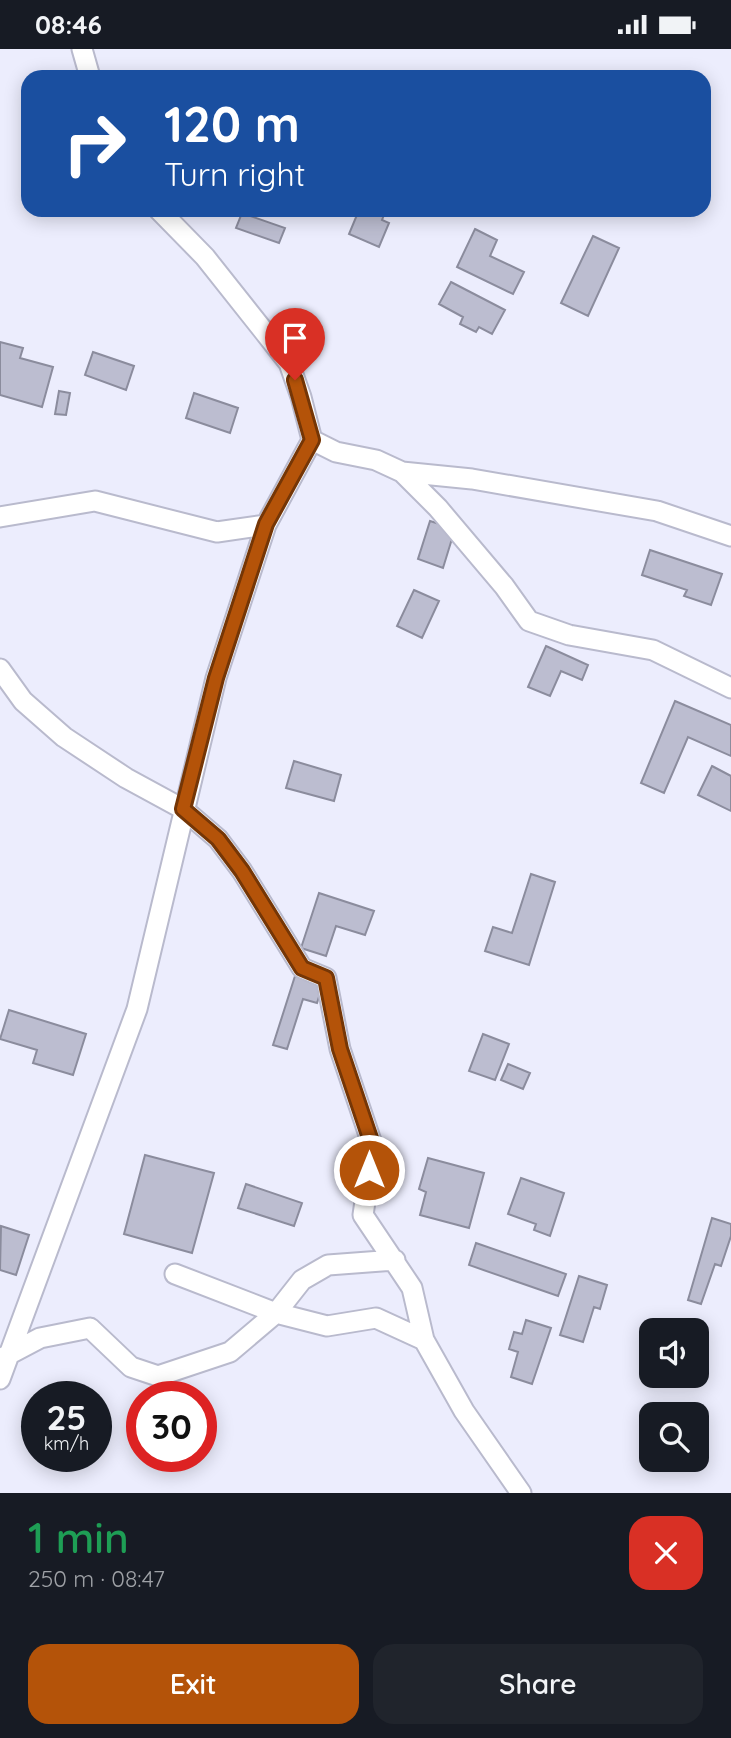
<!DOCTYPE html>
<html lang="en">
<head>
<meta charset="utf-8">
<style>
	body { margin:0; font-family:Quicksand,sans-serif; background:#20242c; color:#f1f3f6; height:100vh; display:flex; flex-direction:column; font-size:26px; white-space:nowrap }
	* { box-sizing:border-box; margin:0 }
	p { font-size:23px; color:#9ea1a6 }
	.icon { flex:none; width:38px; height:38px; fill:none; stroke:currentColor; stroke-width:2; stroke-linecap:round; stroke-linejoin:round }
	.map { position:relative; height:1444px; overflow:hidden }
	.panel { display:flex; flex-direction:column; background:#171b24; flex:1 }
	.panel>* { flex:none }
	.hud { position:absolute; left:21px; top:21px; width:690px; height:147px; border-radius:21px; box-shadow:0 4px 18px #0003; background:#1a4fa0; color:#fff; overflow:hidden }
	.buttons { position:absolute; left:639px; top:1269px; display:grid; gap:14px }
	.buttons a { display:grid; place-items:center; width:70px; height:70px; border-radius:14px; background:#171b24; box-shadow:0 4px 18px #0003; font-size:35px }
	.speed { position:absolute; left:21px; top:1332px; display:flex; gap:14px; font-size:35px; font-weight:700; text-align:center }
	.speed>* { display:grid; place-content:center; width:91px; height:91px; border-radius:50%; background:#171b24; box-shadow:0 4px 18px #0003; line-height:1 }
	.speed small { font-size:18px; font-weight:400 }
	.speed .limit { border:10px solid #d22; background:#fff; color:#111 }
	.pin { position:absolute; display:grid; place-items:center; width:60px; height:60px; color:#fff; margin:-72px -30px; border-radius:50% 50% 50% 0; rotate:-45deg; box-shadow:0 0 7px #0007 }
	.pin .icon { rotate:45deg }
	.me { position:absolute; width:77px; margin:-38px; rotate:0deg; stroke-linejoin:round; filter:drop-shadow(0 0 5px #0008) }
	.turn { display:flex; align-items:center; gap:24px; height:147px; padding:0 28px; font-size:32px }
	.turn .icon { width:91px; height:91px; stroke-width:2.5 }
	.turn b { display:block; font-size:49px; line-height:60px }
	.round { display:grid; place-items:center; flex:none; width:74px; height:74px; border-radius:21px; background:#20242c }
	.summary { display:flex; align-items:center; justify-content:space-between; height:119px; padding:0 28px }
	h1 { font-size:42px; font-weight:600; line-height:52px; color:#1e9e55 }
	.cta { display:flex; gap:14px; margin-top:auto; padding:14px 28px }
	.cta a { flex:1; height:80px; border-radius:21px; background:#b45309; color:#fff; font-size:28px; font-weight:600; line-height:80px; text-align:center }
	.cta a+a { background:#20242c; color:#f1f3f6 }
	.status { display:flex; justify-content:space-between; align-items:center; height:49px; padding:0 35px; background:#171b24; direction:ltr }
	.status svg { height:19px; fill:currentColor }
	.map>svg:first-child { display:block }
	.building { fill:#bcbdd0; stroke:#8b8c9d; stroke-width:2 }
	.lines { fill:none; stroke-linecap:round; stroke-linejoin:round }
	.minor-casing { stroke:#b9bacd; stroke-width:23 }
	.minor { stroke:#fff; stroke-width:19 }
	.route-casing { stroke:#753606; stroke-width:18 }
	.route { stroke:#b45309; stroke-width:12 }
</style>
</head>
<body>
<div class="status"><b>08:46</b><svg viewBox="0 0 49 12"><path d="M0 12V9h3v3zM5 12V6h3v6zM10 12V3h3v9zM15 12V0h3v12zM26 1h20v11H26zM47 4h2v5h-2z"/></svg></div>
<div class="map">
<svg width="731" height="1444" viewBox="0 0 731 1444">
	<rect width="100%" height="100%" fill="#ecedfd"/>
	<path class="building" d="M359 161H386L382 171 389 174 379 198 349 185Z
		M242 164 285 179 279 194 236 179Z
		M475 180 497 191 490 207 524 223 513 245 457 218Z
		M593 187 619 199 588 267 561 254Z
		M451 233 505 261 492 285 479 278 476 283 460 275 463 268 439 255Z
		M0 293 23 299 20 309 53 318 42 358 0 346Z
		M93 303 134 317 126 341 85 326Z
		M59 342 70 344 66 366 55 365Z
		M194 344 238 359 230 384 186 369Z
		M430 472 455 480 443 519 418 510Z
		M650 501 722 525 711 556 684 547 687 541 642 526Z
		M414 541 439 552 422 589 397 577Z
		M546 597 588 616 582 631 561 622 550 647 528 638Z
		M675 652 731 676V707L688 688 664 744 641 734Z
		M294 712 341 726 334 752 286 739Z
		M712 717 731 727V762L698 746Z
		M531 825 555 833 529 916 485 902 493 878 512 884Z
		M319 844 374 862 365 886 336 877 326 907 301 899Z
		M295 927 323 935 317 954 303 950 287 1000 273 996Z
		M9 961 86 985 73 1026 33 1014 37 1001 0 990Z
		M483 985 509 995 495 1031 469 1022Z
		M508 1015 530 1024 523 1040 501 1031Z
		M145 1106 214 1124 192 1204 124 1185Z
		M428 1109 484 1124 469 1179 420 1166 426 1143 419 1140Z
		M521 1129 564 1144 550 1187 534 1181 536 1175 508 1165Z
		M246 1135 302 1154 294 1177 238 1159Z
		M712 1169 731 1175V1187L721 1217 715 1215 701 1255 688 1251Z
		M1 1177 29 1186 16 1226 0 1221Z
		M476 1194 566 1225 558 1247 469 1216Z
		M579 1227 607 1236 600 1260 594 1258 583 1293 560 1286Z
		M526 1271 551 1279 532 1335 511 1328 518 1303 509 1300 514 1283 522 1285Z"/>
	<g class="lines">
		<g class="minor-casing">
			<path id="minor" d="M82 0 90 28
				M159 161 205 208 289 314 301 348 312 391 336 403 376 411 402 423 438 459 504 537 529 572 569 586 653 601 731 639
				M402 423 472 430 657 462 731 487
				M0 468 95 452 217 483 266 476
				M0 620 23 652 64 688 126 729 183 760 218 790 242 822 302 919 326 929 340 1000 373 1098 363 1166 412 1239 424 1291 464 1362 521 1444
				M175 1225 276 1264 327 1277 376 1269 424 1291
				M4 1308 40 1289 90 1279 131 1318 158 1327 230 1303 276 1264 302 1231 328 1216 395 1211
				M0 1330 137 960 216 629 266 476 312 391"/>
		</g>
		<use href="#minor" class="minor"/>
	</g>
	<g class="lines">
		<g class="route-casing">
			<path id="route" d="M295 331 312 391 266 475 216 629 183 760 218 790 242 822 302 919 326 929 340 1000 373 1098 369 1121"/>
		</g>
		<use href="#route" class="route"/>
	</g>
</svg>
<div class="buttons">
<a><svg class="icon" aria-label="sound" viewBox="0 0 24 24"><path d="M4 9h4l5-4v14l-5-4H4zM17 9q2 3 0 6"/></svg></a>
<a><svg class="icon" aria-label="search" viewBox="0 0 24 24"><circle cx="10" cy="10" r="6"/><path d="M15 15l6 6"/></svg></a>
</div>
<div class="speed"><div>25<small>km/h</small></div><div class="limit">30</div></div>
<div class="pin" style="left:295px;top:331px;background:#d93025"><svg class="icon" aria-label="arrive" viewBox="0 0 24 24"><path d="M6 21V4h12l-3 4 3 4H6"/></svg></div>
<svg class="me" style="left:369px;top:1121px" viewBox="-20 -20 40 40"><circle r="17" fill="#b45309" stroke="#fff" stroke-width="3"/><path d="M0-11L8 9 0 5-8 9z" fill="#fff"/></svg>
<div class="hud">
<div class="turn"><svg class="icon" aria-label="right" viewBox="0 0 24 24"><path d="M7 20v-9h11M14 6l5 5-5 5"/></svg><div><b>120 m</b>Turn right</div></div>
</div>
</div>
<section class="panel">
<div class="summary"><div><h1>1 min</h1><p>250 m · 08:47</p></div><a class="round" style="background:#d93025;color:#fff"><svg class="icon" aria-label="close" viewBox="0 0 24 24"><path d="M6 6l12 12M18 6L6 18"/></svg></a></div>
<div class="cta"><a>Exit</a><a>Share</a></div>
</section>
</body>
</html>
